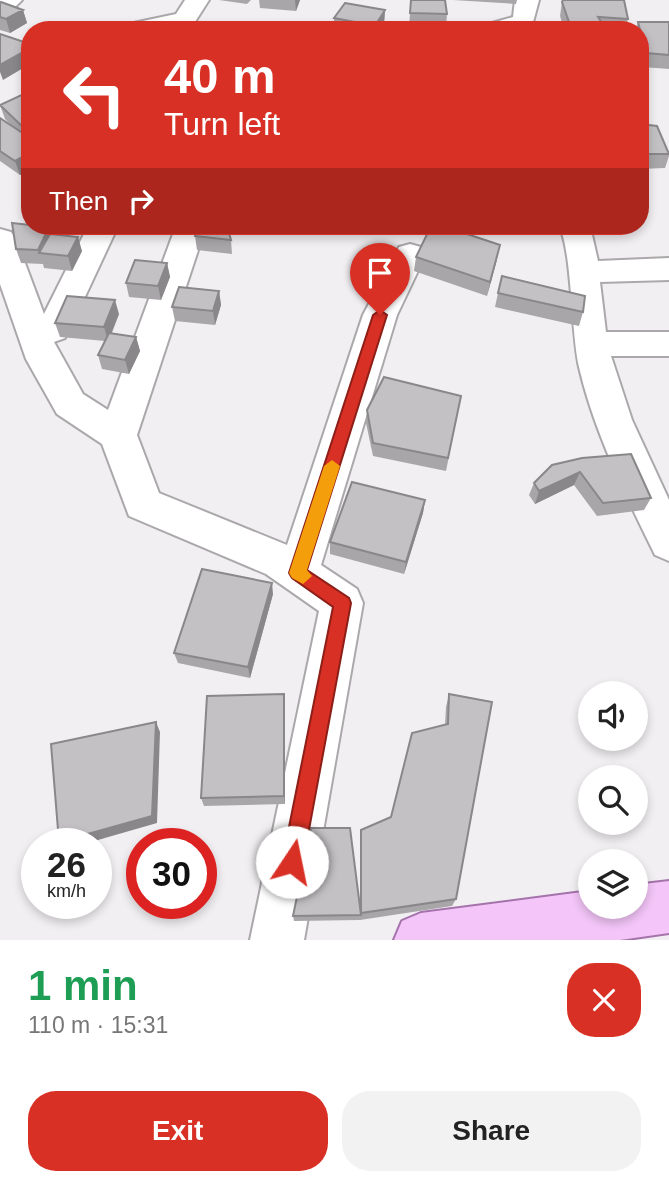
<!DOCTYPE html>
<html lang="en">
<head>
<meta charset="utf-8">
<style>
	body { margin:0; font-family:Arial,sans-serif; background:#f2f2f2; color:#222; height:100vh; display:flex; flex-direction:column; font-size:26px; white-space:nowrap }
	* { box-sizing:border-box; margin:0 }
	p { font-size:23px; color:#767676 }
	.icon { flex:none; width:38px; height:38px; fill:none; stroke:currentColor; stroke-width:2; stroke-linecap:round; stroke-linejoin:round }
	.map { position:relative; height:940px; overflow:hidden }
	.details { display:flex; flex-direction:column; background:#fff; flex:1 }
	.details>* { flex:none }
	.banner { position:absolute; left:21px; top:21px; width:628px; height:214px; border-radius:28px; box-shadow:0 4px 10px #0003; background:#d93025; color:#fff; overflow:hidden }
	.fabs { position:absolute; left:578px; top:681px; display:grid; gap:14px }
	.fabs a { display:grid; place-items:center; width:70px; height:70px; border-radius:50%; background:#fff; box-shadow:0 4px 10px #0003; font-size:35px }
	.speed { position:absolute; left:21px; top:828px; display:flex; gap:14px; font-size:35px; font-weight:700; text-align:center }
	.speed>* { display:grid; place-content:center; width:91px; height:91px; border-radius:50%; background:#fff; box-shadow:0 4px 10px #0003; line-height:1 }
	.speed small { font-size:18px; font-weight:400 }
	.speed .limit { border:10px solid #d22; background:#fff; color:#111 }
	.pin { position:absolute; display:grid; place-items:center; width:60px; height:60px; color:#fff; margin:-72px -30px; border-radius:50% 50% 50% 0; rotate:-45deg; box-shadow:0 0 7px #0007 }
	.pin .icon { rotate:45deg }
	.me { position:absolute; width:77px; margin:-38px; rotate:11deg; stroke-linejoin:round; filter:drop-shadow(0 0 5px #0008) }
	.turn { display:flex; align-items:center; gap:24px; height:147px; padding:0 28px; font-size:32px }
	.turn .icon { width:91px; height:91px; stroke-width:2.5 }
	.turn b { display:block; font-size:49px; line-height:60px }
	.then { display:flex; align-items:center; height:66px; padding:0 28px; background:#0003; gap:14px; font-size:26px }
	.round { display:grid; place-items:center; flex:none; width:74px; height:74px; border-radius:28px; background:#f2f2f2 }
	.overview { display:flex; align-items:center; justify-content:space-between; height:119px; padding:0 28px }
	h1 { font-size:42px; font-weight:700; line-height:52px; color:#1e9e55 }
	.cta { display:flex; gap:14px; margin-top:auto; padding:14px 28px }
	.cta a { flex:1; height:80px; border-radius:28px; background:#d93025; color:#fff; font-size:28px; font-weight:700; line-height:80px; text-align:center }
	.cta a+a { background:#f2f2f2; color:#222 }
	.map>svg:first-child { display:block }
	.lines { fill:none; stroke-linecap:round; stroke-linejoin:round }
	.minor-casing { stroke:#aba8ab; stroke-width:4 }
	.major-casing { stroke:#a573ab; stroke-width:4 }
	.minor { fill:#fff; fill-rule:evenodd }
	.major { fill:#f3c5f8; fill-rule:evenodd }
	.wall { fill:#a9a6a9 }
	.shaded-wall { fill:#898789 }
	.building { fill:#c4c1c4; stroke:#898789; stroke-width:2 }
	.route { fill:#d93025; stroke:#8d1f18; stroke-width:2 }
	.slow { fill:#f59e0b }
</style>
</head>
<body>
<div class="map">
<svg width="669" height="940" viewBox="0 0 669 940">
	<rect width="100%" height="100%" fill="#f2eff3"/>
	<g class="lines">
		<g class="minor-casing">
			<path id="minor" d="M0 0H22L8 14 0 16Z
				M185 0H209L193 25 172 30H121L124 25 176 14Z
				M515 0H539L532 26 520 30H482L485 25 513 17Z
				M88 226H118L70 329 65 338 54 342 83 394 108 410 176 226H206L137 435 159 493 287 545 363 315 399 247 410 244 421 247 426 254 397 315 321 565 357 589 363 603 304 940H250L319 611 266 574 129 516 102 444 57 414 26 359 0 284V229L11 232 16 239 44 314Z
				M559 226H590L598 261 669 258V280L600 282 606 332H669V356H611L632 420 669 500V561L655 555C626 496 594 432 579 367 571 333 572 249 559 226Z"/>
		</g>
		<g class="major-casing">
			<path id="major" d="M669 881V933L620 940H394L402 921 421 913 590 891V906H635V885Z"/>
		</g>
		<use href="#minor" class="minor"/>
		<use href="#major" class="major"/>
	</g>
	<path class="wall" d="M219 0H251L247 4Z
		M259 0H300L296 11 260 8Z
		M411 0 447 14 446 28 409 27Z
		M453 0H517L516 4Z
		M562 2 628 19 625 30H541V28L564 29 560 16Z
		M0 3 23 10 27 23 10 33 0 30Z
		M385 10 384 24 381 30H334V18Z
		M638 22H669V69L642 67 640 62V30H636Z
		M30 91V170L20 175 0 161V118L11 125 5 119 0 105Z
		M640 124 669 152V156L665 168 640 169Z
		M49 227 51 234 82 251 72 271 44 268 43 264 21 263 16 249Z
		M195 236 231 240 232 254 197 250Z
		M416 257 497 259 487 296 414 271Z
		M167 263 170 277 161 300 129 297 126 283Z
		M219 291 221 305 215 325 175 321 172 307Z
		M498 293 583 312 579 326 495 307Z
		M119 314 112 333 136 337 140 351 129 374 102 369 98 355 105 341 60 337 55 323Z
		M461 396 446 471 373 456 366 423 367 410Z
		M582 458 651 498 644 510 597 516 574 485 535 504 529 495 534 483Z
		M425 500 423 513 404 574 330 554V542Z
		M273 594 250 678 178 663 174 653Z
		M449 694 456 899 452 906 360 920 294 921 293 916 360 909 361 830 391 817 445 725 446 707Z
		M285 704V804L204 806 201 798Z"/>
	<path class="shaded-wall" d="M295 0H300L296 11Z
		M23 10 27 23 10 33 6 19Z
		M385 10 384 24 381 30H375V26Z
		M30 48V64L3 80 0 72V65Z
		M30 153V170L20 175 15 161Z
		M49 227 54 242 39 253 43 265 38 250Z
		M78 237 82 251 72 271 68 256Z
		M500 245 497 259 487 296 490 282Z
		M167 263 170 277 161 300 158 286Z
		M219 291 221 305 215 325 213 311Z
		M115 300 119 314 108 341 104 327Z
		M136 337 140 351 129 374 125 360Z
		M580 472 574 485 535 504 539 491Z
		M425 500 423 513 404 574 406 562Z
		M272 583 273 594 250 678 248 667Z
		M284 694 285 704V804L284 796Z
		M156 722 160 732 157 823 84 844H61L59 842Z"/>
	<path class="building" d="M411 0H445L447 14 410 13Z
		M563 0H624L628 19 598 17 602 23 569 22 562 2Z
		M1 2 23 10 6 19 0 17V3Z
		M345 3 385 10 375 26 334 18Z
		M638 22H669V55L646 53Z
		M541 28 584 29V30H542Z
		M0 34 30 44V48L0 65Z
		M30 91V134L0 105Z
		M0 118 30 138V153L15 161 0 151Z
		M640 124 657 126 669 154H640Z
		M12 223 49 227 38 250 16 249Z
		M199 226H227L231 240 195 236Z
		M431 226H443L500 245 490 282 416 257Z
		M50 234 78 237 68 256 39 253Z
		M135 260 167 263 158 286 126 283Z
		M502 276 585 296 583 312 498 293Z
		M179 287 219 291 213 311 172 307Z
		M67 296 115 300 104 327 55 323Z
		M109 333 136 337 125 360 98 355Z
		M384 377 461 396 448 458 373 443 367 410Z
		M631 454 651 498 603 503 580 472 539 491 534 483 552 465 582 458Z
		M352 482 425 500 406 562 330 542Z
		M202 569 272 583 248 667 174 653Z
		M284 694V796L201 798 207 696Z
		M449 694 492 702 456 899 361 913V830L391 817 412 733 448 724Z
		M156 722 152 816 59 842 51 744Z
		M311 828H350L361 915 293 916Z"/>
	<path class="route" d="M380 310 387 315 307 570 349 598 351 603 303 862 300 870 292 873 285 870 282 862 333 607 292 578 289 573 373 315Z"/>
	<path class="slow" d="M332 460 340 466 307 570 312 576 303 584 292 578 289 573 324 466Z"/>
</svg>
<div class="fabs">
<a><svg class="icon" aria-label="sound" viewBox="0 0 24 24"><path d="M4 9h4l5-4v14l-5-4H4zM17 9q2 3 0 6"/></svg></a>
<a><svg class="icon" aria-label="search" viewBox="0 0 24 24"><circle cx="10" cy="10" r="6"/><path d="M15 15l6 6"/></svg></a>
<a><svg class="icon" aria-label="layers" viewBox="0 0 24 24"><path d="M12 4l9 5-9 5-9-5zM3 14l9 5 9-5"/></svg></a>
</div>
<div class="speed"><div>26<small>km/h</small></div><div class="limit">30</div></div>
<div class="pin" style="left:380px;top:315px;background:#d93025"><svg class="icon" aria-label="arrive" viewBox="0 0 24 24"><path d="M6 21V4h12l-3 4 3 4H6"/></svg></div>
<svg class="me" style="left:292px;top:862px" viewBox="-20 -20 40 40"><circle r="19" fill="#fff"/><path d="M0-13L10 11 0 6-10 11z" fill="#d93025"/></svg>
<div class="banner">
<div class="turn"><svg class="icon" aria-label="left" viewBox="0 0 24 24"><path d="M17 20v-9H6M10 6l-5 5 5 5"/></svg><div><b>40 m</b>Turn left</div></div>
<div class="then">Then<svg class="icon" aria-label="right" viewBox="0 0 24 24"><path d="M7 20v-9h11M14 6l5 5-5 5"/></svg></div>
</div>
</div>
<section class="details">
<div class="overview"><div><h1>1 min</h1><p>110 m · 15:31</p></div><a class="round" style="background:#d93025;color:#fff"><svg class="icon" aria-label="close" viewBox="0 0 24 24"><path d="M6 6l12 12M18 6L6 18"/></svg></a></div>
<div class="cta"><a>Exit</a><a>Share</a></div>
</section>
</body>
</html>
